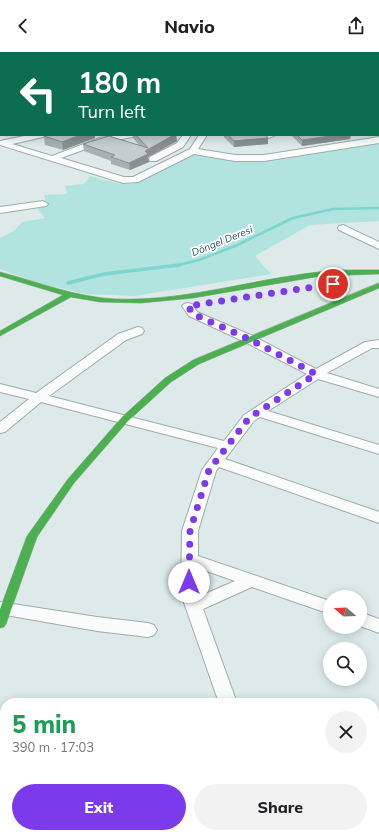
<!DOCTYPE html>
<html lang="en">
<head>
<meta charset="utf-8">
<style>
	body { margin:0; font-family:Mulish,sans-serif; background:#f2f2f2; color:#202124; height:100vh; display:flex; flex-direction:column; font-size:15px; white-space:nowrap }
	* { box-sizing:border-box; margin:0 }
	p { font-size:13px; color:#757577 }
	.icon { flex:none; width:22px; height:22px; fill:none; stroke:currentColor; stroke-width:2; stroke-linecap:round; stroke-linejoin:round }
	.map { position:relative; flex:1; overflow:hidden }
	.panel { position:absolute; left:0px; top:646px; width:379px; height:140px; display:flex; flex-direction:column; background:#fff; border-radius:16px 16px 0 0; box-shadow:0 2px 10px #0003 }
	.panel>* { flex:none }
	.hud { position:absolute; left:0px; top:0px; width:379px; height:84px; box-shadow:0 2px 10px #0003; background:#0b6e4f; color:#fff; overflow:hidden }
	.needle { width:26px; rotate:289deg }
	.controls { position:absolute; left:323px; top:538px; display:grid; gap:8px }
	.controls a { display:grid; place-items:center; width:44px; height:44px; border-radius:50%; background:#fff; box-shadow:0 2px 10px #0003; font-size:20px }
	.pin { position:absolute; display:grid; place-items:center; width:34px; height:34px; color:#fff; margin:-17px; border:2px solid #fff; border-radius:50%; box-shadow:0 1px 4px #0007 }
	.me { position:absolute; width:44px; margin:-22px; rotate:0deg; stroke-linejoin:round; filter:drop-shadow(0 0 3px #0008) }
	.turn { display:flex; align-items:center; gap:14px; height:84px; padding:0 12px; font-size:18px }
	.turn .icon { width:52px; height:52px; stroke-width:2.5 }
	.turn b { display:block; font-size:28px; line-height:34px }
	.round { display:grid; place-items:center; flex:none; width:42px; height:42px; border-radius:21px; background:#f2f2f2 }
	.overview { display:flex; align-items:center; justify-content:space-between; height:68px; padding:0 12px }
	h1 { font-size:24px; font-weight:800; line-height:30px; color:#1e9e55 }
	.cta { display:flex; gap:8px; margin-top:auto; padding:8px 12px }
	.cta a { flex:1; height:46px; border-radius:24px; background:#7c3aed; color:#fff; font-size:16px; font-weight:800; line-height:46px; text-align:center }
	.cta a+a { background:#f2f2f2; color:#202124 }
	header { display:flex; justify-content:space-between; align-items:center; height:52px; padding:0 12px; background:#fff; font-size:18px; font-weight:800 }
	.map>svg:first-child { display:block }
	.green { fill:#b1e3df }
	.lines { fill:none; stroke-linecap:round; stroke-linejoin:round }
	.stream-far1 { stroke:#7fd4ce; stroke-width:2.5 }
	.stream { stroke:#7fd4ce; stroke-width:3.5 }
	.street-casing { stroke:#a0abaa; stroke-width:2 }
	.fast-casing { stroke:#a0abaa; stroke-width:1 }
	.street { fill:#fafcfc; fill-rule:evenodd }
	.fast { fill:#4caf50; fill-rule:evenodd }
	.wall { fill:#a8b1b0 }
	.shaded-wall { fill:#889090 }
	.building { fill:#c3cecd; stroke:#889090 }
	.route { stroke:#7c3aed; stroke-width:7; stroke-dasharray:0 12.6 }
	.labels { text-anchor:middle; dominant-baseline:central; stroke-width:3.5; stroke-linejoin:round; paint-order:stroke }
	.far-water-label { font-size:10px; font-style:italic; fill:#1f514d; stroke:#fff }
</style>
</head>
<body>
<header><svg class="icon" aria-label="back" viewBox="0 0 24 24"><path d="M15 5l-7 7 7 7"/></svg>Navio<svg class="icon" aria-label="share" viewBox="0 0 24 24"><path d="M12 15V3M7 8l5-5 5 5M5 13v7h14v-7"/></svg></header>
<div class="map">
<svg width="379" height="786" viewBox="0 0 379 786">
	<rect width="100%" height="100%" fill="#ddeae9"/>
	<path class="green" d="M379 91V169L310 173 255 204 271 222 134 244 85 242 38 231 0 217V186L14 179 22 170 45 166 37 156 47 154 44 143 67 142 65 134 84 132 90 124 119 132H133L194 102 231 109H262Z"/>
	<g class="lines">
		<path class="stream-far1" d="M175 214 199 208 235 194 293 166 333 157 379 156"/>
		<path class="stream" d="M68 231 104 222 179 213"/>
		<g class="street-casing">
			<path id="street" d="M70 0H78V1H70Z
				M143 0H150V1H143Z
				M0 39H1V43H0Z
				M0 64H1V68H0Z
				M29 83H44L43 85 12 92 52 104 100 86 119 83H136L132 85 102 91 61 106 124 125H133L190 97 199 83H207L198 97 235 103H264L379 85V91L264 109H235L194 102 138 130 123 131 0 93V89Z
				M183 83H191L183 95 156 109H150L149 107 150 105 177 91Z
				M254 83H275C270 87 257 89 252 85Z
				M43 149 48 152 46 154 0 161V155Z
				M343 173 379 190V197L339 178 338 176 339 174Z
				M188 251 192 252 197 260 253 284 316 317 365 290 379 288V296H372L327 321 379 337V345L318 327 268 359 379 393V402L260 365 254 369 225 407 379 460V471L219 415 216 419 198 479V504L330 549V562L252 535 203 557 237 651H219L181 542 182 479 202 418 218 396 41 350 5 380 0 381V370L29 347 0 340V332L36 341 118 282 138 275 142 276 144 279 142 282 126 288 49 344 224 389 244 363 307 322 245 290 189 264 182 254 184 252ZM198 516 235 529 198 545Z
				M0 550 97 565 148 571 154 573 157 578 154 583 148 585 97 579 0 562Z
				M360 560 379 567V581L360 574Z
				M0 708 5 709V727L0 726Z
				M156 781H178L179 786H157Z
				M268 781H290L292 786H270Z
				M299 781H356L359 786H302Z"/>
		</g>
		<g class="fast-casing">
			<path id="fast" d="M343 218H379V222L321 224 193 246 141 251 100 250 71 245 0 284V279L63 243 0 224V220C38 230 75 245 115 247 192 250 266 222 343 218Z
				M379 231V236L199 312 171 330 128 369 74 431 37 485 6 572 4 575 0 576V557L27 484 68 427 122 365 165 326 193 308Z"/>
		</g>
		<use href="#street" class="street"/>
		<use href="#fast" class="fast"/>
	</g>
	<path class="wall" d="M174 0H309L311 1H175Z
		M372 0H379V6L378 5V1H373Z
		M133 83H176L177 89 148 105 149 110 130 118 111 112V109L84 99 83 92 139 93 133 86Z
		M224 83H266L268 86V92L234 95 224 85Z
		M291 83H351L350 87 302 94Z
		M44 84 95 86 63 98 45 93Z"/>
	<path class="shaded-wall" d="M0 25H1V33H0Z
		M80 83H95V86L63 98 62 90Z
		M174 83H176L177 89 148 105 149 110 130 118 129 111 145 99Z
		M338 83H351L350 87 302 94V88Z
		M268 86V92L234 95V89Z"/>
	<path class="building" d="M181 0H309L311 1H182Z
		M0 14H1V25H0Z
		M48 83H80L62 90 44 84Z
		M136 83H174L145 99 148 102 129 111 111 105 115 103 83 92 109 84 148 96Z
		M228 83H266L268 86 234 89Z
		M297 83H338L302 88Z"/>
	<g class="lines">
		<path class="route" d="M189 530 190 479 209 418 249 366 316 322 249 287 193 262 188 254 333 232"/>
	</g>
	<g class="labels">
		<g class="far-water-label">
			<text transform="translate(222 189) rotate(-22)">Döngel Deresi</text>
		</g>
	</g>
</svg>
<div class="controls">
<a><svg class="needle" viewBox="-14 -14 28 28"><path d="M0-13l5 13h-10z" fill="#e53935"/><path d="M0 13l5-13h-10z" fill="#757577"/></svg></a>
<a><svg class="icon" aria-label="search" viewBox="0 0 24 24"><circle cx="10" cy="10" r="6"/><path d="M15 15l6 6"/></svg></a>
</div>
<div class="pin" style="left:333px;top:232px;background:#d93025"><svg class="icon" aria-label="arrive" viewBox="0 0 24 24"><path d="M6 21V4h12l-3 4 3 4H6"/></svg></div>
<svg class="me" style="left:189px;top:530px" viewBox="-20 -20 40 40"><circle r="19" fill="#fff"/><path d="M0-13L10 11 0 6-10 11z" fill="#7c3aed"/></svg>
<div class="hud">
<div class="turn"><svg class="icon" aria-label="left" viewBox="0 0 24 24"><path d="M17 20v-9H6M10 6l-5 5 5 5"/></svg><div><b>180 m</b>Turn left</div></div>
</div>
<section class="panel">
<div class="overview"><div><h1>5 min</h1><p>390 m · 17:03</p></div><a class="round"><svg class="icon" aria-label="close" viewBox="0 0 24 24"><path d="M6 6l12 12M18 6L6 18"/></svg></a></div>
<div class="cta"><a>Exit</a><a>Share</a></div>
</section>
</div>
</body>
</html>
